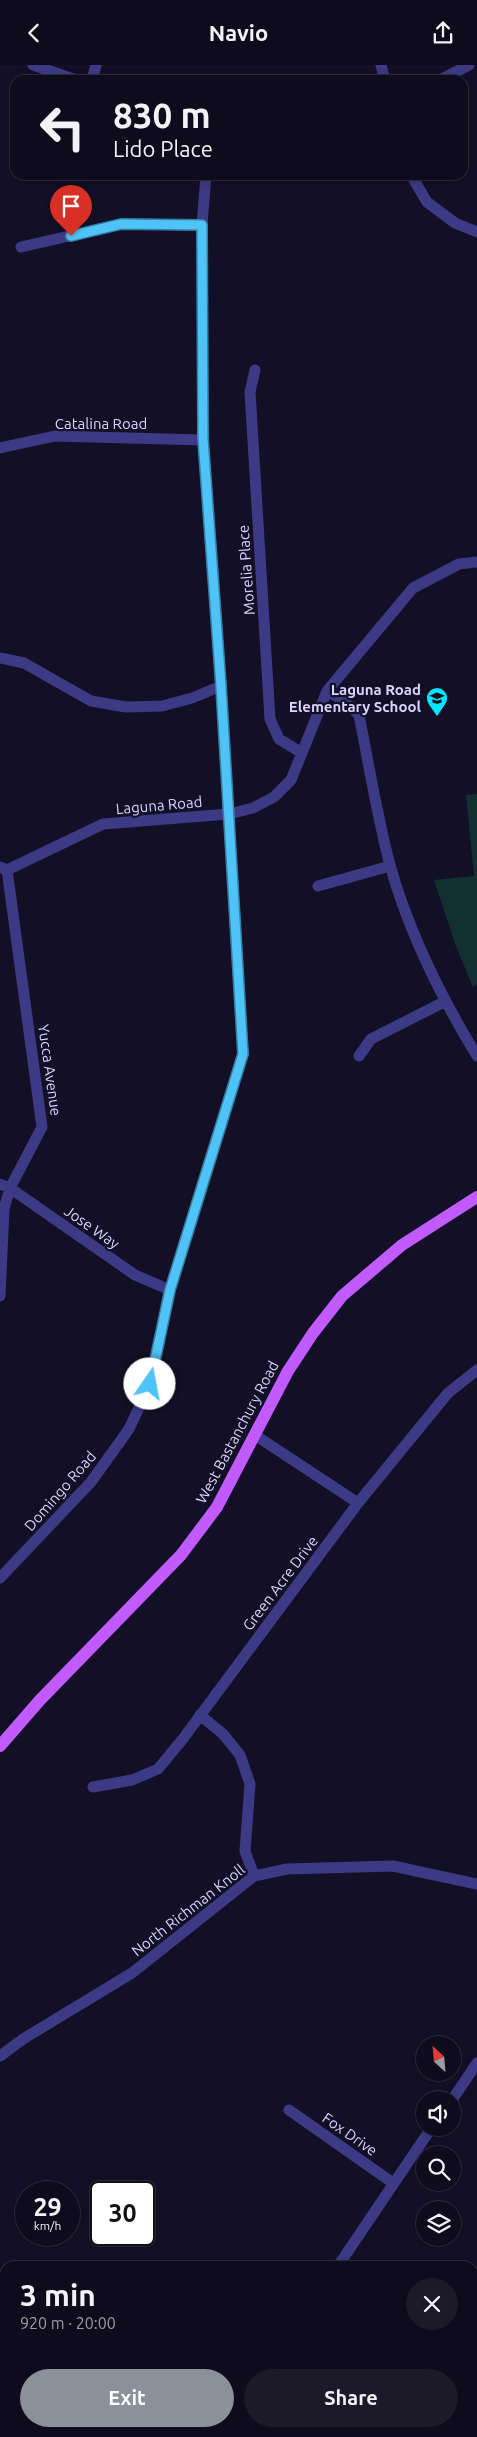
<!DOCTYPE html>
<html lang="en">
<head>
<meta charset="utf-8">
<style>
	body { margin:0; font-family:Ubuntu,sans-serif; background:#1c1929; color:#f1f3f6; height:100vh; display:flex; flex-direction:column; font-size:19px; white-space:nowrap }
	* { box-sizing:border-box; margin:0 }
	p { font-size:16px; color:#9b9ba3 }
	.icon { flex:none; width:28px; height:28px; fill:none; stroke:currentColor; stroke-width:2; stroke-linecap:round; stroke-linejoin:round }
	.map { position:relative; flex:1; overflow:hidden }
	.sheet { position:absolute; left:0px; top:2196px; width:478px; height:176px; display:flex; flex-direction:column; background:#0e0b1c; border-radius:15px 15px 0 0; box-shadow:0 2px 8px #0003,0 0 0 1px #2e2b3b }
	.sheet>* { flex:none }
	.banner { position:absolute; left:10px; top:10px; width:458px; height:105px; border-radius:15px; box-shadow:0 2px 8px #0003,0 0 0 1px #2e2b3b; background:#0e0b1c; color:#f1f3f6; overflow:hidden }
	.needle { width:32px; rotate:334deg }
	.controls { position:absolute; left:416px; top:1971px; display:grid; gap:10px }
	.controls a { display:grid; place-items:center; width:45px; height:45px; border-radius:50%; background:#0e0b1c; box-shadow:0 2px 8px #0003,0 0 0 1px #2e2b3b; font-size:25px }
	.speed { position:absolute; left:15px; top:2116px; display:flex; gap:10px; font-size:25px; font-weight:700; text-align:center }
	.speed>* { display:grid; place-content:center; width:65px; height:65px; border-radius:50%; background:#0e0b1c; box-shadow:0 2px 8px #0003,0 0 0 1px #2e2b3b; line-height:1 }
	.speed small { font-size:12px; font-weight:400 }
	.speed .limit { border:2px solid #111; border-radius:8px; background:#fff; color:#111 }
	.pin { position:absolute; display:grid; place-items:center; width:42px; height:42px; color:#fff; margin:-51px -21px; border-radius:50% 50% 50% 0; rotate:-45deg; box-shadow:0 0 5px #0007 }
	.pin .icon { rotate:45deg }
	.me { position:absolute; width:55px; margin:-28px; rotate:12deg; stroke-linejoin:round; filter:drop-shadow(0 0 4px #0008) }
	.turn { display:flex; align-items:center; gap:18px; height:105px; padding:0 20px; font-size:22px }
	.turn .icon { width:65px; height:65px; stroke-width:2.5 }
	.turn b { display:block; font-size:35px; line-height:42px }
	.round { display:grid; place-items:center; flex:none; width:52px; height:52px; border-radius:26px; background:#1c1929 }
	.headline { display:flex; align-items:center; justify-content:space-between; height:85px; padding:0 20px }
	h1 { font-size:30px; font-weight:700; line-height:38px }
	.cta { display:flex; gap:10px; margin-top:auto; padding:10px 20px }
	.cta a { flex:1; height:58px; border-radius:30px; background:#8c9099; color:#fff; font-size:20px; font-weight:700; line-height:58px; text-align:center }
	.cta a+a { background:#1c1929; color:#f1f3f6 }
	header { display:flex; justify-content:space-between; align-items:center; height:65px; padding:0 20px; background:#0e0b1c; font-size:22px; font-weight:700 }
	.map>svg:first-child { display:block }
	.green { fill:#12302f }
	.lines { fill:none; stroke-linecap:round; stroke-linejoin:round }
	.minor { stroke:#3d3a85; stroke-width:11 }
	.major { stroke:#c25bff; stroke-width:12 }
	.route-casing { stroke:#337fa1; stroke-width:12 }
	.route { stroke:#4fc3f7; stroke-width:9 }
	.labels { text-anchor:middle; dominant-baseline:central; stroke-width:4.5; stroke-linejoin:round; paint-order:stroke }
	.street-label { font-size:15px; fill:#d9d4ff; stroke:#130f26 }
	.poi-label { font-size:15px; font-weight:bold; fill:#d9d4ff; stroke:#130f26; text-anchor:end }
</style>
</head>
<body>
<header><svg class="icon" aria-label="back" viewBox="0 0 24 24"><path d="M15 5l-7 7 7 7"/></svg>Navio<svg class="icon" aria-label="share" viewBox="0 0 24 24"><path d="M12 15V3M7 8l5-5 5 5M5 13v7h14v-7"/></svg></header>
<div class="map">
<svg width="477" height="2372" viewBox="0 0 477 2372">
	<rect width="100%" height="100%" fill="#130f26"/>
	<path class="green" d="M477 729V919L473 922 455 879 434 815 474 811 466 730Z"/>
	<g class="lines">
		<path class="minor" d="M33 0 76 15
			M381 0 385 15
			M92 15 96 0
			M440 15 469 0
			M411 110 427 137 455 158 477 167
			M21 182 121 159 202 160
			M255 305 250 327 270 654 279 674 302 688
			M0 383 55 371 203 375
			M0 593 24 598 91 636 126 642 162 641 192 633 221 621
			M327 626 343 635 359 650C369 700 377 751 390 800 409 868 441 932 477 991
			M0 802 7 805 103 759 229 749 253 743 274 732 291 715 327 626 413 523 459 499 477 497
			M318 821 390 801
			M359 991 371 974 444 937
			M0 1119 10 1123 135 1210 170 1225
			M0 1231 4 1144 10 1123 42 1062 7 805
			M255 1370 358 1438
			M0 1513 91 1417 129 1364 150 1319 170 1225 243 989 221 621 203 375 202 160 206 110
			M200 1650 223 1669 240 1690 250 1719 245 1786 254 1811
			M93 1722 132 1715 158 1704 182 1675 358 1438 448 1328 477 1305
			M0 1991 23 1974 132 1908 254 1811 287 1804 393 1801 477 1819
			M452 2035 477 1998
			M289 2045 393 2118
			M338 2201 432 2062
			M387 2368 394 2372
			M223 2372 226 2368"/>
		<path class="major" d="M0 1681 40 1635 181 1490 217 1442 288 1306 313 1268 342 1231 402 1180 477 1132"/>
	</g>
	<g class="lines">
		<g class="route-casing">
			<path id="route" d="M71 171 121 159 202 160 203 374 221 621 243 989 170 1225 150 1319"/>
		</g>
		<use href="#route" class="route"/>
	</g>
	<defs>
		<g id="school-pin" transform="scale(1.125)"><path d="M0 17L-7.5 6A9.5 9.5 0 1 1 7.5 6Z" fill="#00e5ff" stroke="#130f26"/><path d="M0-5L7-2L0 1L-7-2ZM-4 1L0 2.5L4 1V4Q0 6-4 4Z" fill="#111"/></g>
	</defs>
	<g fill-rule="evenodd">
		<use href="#school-pin" x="437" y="633"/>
	</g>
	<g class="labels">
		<g class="street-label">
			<text x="101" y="358">Catalina Road</text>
			<text transform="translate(246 505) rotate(-94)">Morelia Place</text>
			<text transform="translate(159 740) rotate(-5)">Laguna Road</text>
			<text transform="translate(50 1005) rotate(82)">Yucca Avenue</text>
			<text transform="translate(92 1162) rotate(35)">Jose Way</text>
			<text transform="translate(237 1367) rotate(-62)">West Bastanchury Road</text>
			<text transform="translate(60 1426) rotate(-49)">Domingo Road</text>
			<text transform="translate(280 1518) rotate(-53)">Green Acre Drive</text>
			<text transform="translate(188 1845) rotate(-38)">North Richman Knoll</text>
			<text transform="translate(350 2069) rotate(35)">Fox Drive</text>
		</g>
		<g class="poi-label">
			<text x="421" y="624">Laguna Road<tspan x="421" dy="17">Elementary School</tspan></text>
		</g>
	</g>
</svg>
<div class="controls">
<a><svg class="needle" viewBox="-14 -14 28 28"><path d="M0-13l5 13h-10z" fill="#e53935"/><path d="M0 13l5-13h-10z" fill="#9b9ba3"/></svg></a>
<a><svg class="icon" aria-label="sound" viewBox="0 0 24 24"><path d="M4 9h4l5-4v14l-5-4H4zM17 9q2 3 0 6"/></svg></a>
<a><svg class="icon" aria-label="search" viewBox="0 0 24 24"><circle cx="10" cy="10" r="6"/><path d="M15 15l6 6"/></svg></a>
<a><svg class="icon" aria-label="layers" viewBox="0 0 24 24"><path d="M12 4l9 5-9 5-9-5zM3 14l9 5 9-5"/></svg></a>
</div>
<div class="speed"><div>29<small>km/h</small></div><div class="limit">30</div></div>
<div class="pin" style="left:71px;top:171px;background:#d93025"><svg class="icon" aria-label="arrive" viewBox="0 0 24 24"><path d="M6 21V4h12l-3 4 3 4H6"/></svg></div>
<svg class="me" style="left:150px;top:1319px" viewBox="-20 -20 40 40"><circle r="19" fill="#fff"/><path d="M0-13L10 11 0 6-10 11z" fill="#4fc3f7"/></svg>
<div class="banner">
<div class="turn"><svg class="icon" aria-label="left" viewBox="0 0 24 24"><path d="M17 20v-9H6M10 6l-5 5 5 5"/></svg><div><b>830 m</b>Lido Place</div></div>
</div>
<section class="sheet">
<div class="headline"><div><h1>3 min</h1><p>920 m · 20:00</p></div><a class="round"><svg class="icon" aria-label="close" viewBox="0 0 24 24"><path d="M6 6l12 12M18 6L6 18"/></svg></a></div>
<div class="cta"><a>Exit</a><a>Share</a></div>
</section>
</div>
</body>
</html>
